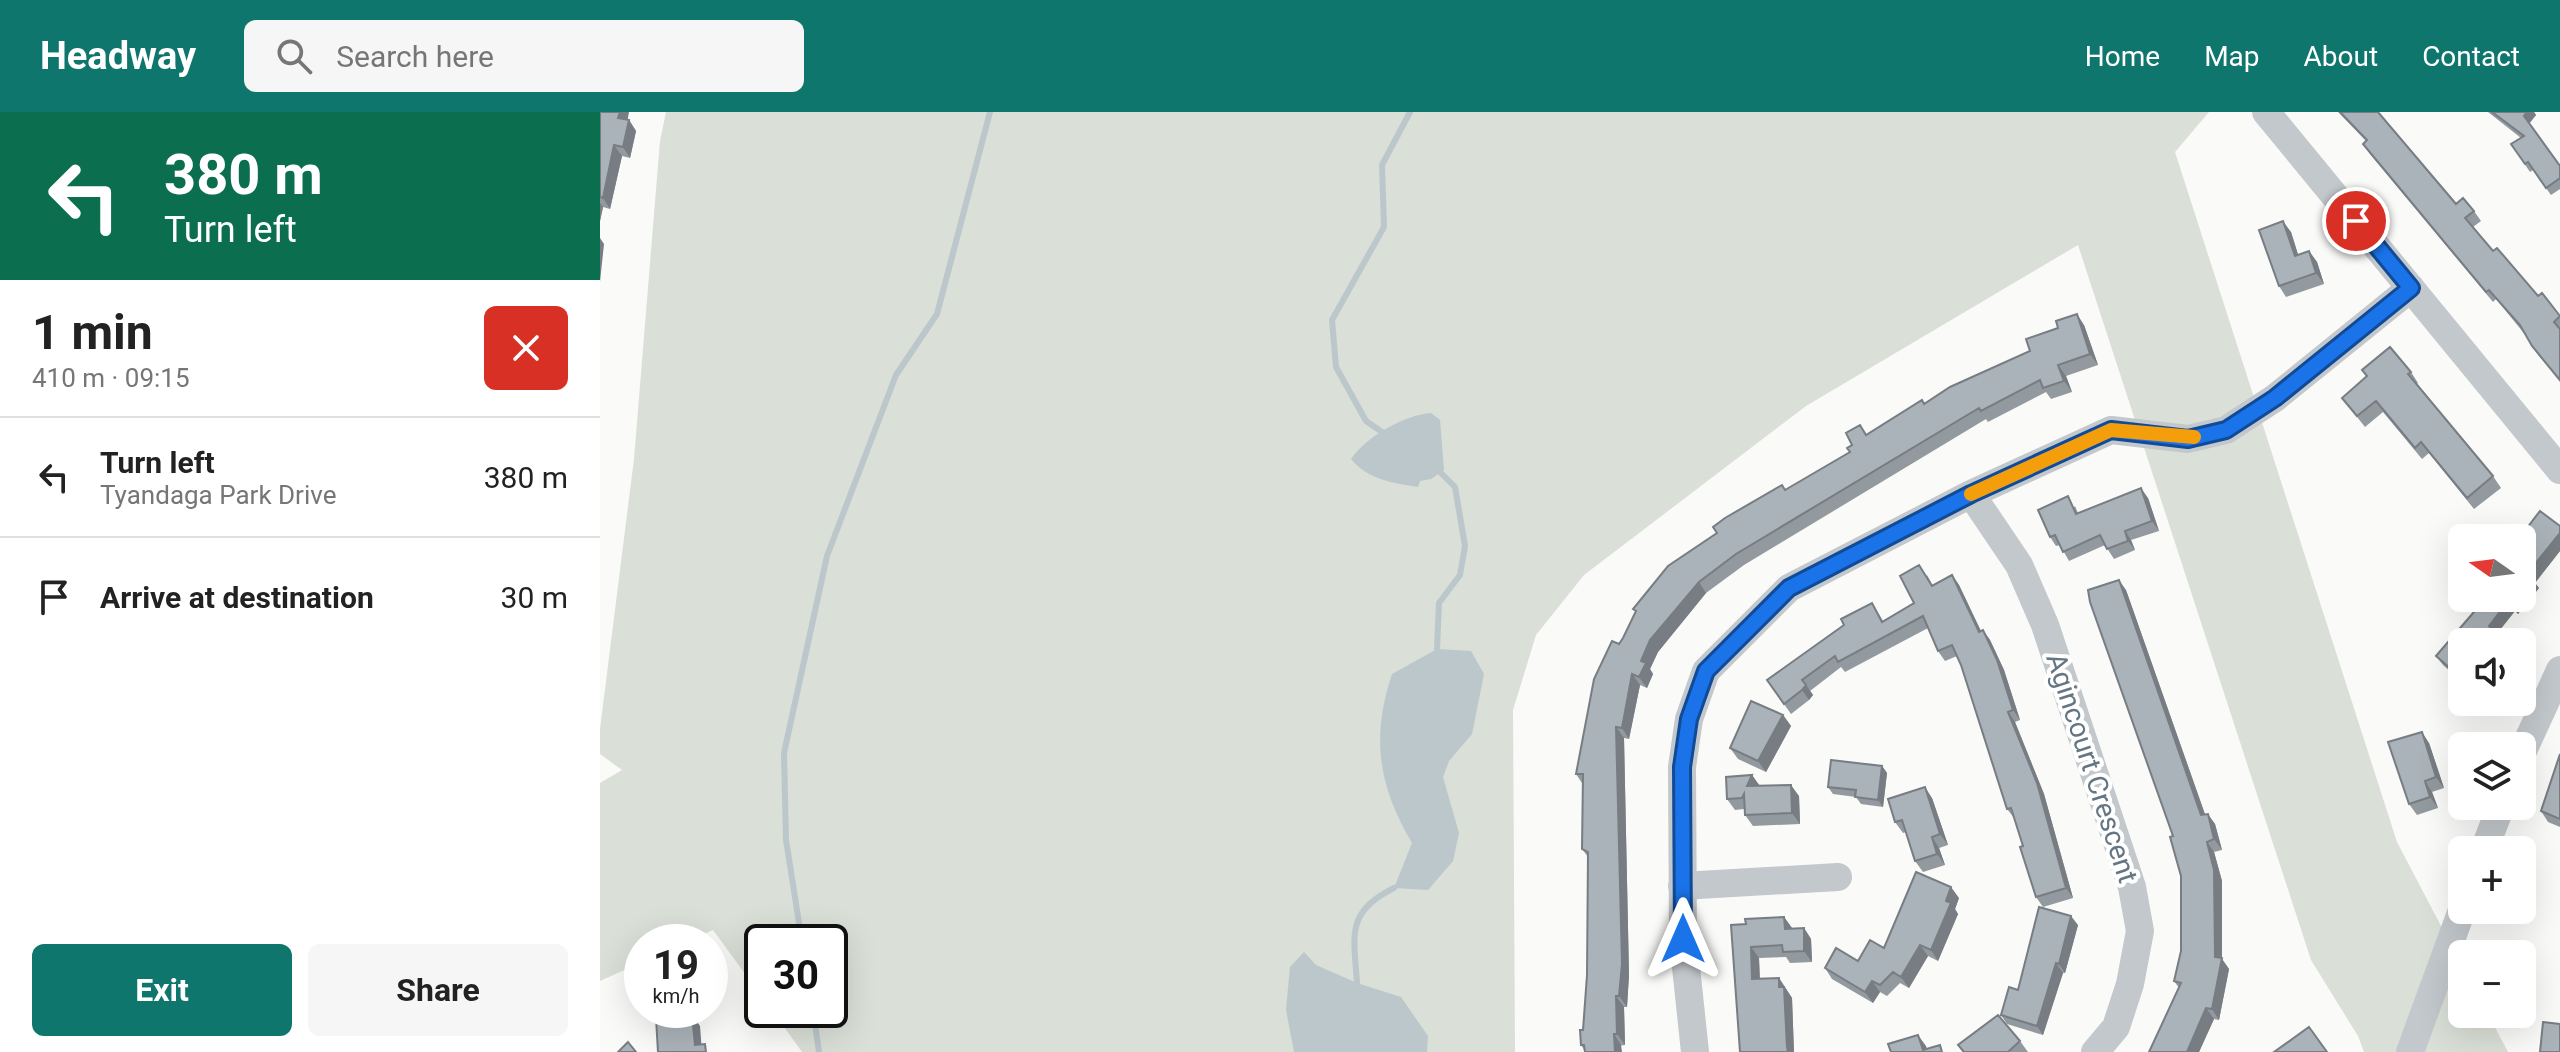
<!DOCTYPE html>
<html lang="en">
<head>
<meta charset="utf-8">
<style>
	body { margin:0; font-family:Roboto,sans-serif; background:#f6f6f6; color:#222; height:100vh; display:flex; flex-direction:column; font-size:30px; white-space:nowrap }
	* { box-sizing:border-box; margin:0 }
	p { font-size:26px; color:#767676 }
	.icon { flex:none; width:44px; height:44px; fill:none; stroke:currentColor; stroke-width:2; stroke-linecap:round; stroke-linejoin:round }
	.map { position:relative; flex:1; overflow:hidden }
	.drawer { display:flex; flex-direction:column; background:#fff; width:600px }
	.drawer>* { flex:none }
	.banner { background:#0b6e4f; color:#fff; overflow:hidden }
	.needle { width:52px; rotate:284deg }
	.controls { position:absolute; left:1848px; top:412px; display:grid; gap:16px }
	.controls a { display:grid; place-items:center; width:88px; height:88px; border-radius:12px; background:#fff; box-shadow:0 8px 32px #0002; font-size:40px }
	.speed { position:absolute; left:24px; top:812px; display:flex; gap:16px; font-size:40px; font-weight:700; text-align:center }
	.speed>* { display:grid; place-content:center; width:104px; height:104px; border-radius:50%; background:#fff; box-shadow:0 8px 32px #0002; line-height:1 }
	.speed small { font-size:20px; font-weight:400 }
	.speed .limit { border:4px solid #111; border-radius:12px; background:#fff; color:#111 }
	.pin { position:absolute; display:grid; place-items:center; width:68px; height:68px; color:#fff; margin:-34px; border:4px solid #fff; border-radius:50%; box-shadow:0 2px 8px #0007 }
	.me { position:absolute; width:88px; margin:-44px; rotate:0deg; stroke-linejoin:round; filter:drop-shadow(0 0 6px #0008) }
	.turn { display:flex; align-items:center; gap:28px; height:168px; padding:0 32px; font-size:36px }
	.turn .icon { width:104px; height:104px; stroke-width:2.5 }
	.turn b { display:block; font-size:56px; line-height:68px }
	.round { display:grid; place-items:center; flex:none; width:84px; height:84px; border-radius:12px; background:#f6f6f6 }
	.headline { display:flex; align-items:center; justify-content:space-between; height:136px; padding:0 32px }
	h1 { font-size:48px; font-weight:700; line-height:60px }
	.primary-button { display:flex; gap:16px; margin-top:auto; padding:16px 32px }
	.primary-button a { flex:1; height:92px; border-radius:12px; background:#0f766e; color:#fff; font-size:32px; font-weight:700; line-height:92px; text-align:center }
	.primary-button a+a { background:#f6f6f6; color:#222 }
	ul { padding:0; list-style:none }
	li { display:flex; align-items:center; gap:24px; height:120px; padding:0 32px; border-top:2px solid #e0e0e0 }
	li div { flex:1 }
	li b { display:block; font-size:30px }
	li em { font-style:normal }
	header { display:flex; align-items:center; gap:48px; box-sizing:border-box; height:112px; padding:0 40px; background:#0f766e; color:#fff }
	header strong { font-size:38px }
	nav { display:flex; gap:44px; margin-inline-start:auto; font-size:28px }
	.search { width:560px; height:72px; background:#f6f6f6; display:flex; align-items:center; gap:20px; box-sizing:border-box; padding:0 28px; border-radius:12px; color:#767676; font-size:30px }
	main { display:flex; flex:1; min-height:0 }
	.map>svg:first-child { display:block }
	.green { fill:#dadfd7 }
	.water { fill:#bbc7cb }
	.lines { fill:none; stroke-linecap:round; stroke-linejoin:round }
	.stream { stroke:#bbc7cb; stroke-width:6 }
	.minor { stroke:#c3c8cc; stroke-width:28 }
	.wall { fill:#929a9f }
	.shaded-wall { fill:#777d82 }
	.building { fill:#aab3b9; stroke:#777d82; stroke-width:2 }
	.route-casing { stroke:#114b97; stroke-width:20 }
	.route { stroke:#1a73e8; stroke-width:14 }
	.slow { stroke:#f59e0b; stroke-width:14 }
	.labels { text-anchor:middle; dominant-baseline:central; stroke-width:8; stroke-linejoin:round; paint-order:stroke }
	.street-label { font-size:28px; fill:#657683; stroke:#fff }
</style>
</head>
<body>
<header>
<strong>Headway</strong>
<div class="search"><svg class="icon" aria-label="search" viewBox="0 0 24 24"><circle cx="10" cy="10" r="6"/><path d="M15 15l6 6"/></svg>Search here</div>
<nav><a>Home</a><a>Map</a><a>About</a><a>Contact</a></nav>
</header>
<main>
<section class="drawer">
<div class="banner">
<div class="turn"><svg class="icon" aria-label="left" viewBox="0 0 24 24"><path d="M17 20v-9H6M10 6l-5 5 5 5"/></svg><div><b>380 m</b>Turn left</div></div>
</div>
<div class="headline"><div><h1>1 min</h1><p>410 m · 09:15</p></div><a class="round" style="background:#d93025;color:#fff"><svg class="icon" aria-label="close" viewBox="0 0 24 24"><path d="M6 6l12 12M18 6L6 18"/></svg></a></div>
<ul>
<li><svg class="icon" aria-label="left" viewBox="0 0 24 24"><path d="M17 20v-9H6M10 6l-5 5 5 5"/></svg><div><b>Turn left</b><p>Tyandaga Park Drive</p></div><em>380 m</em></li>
<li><svg class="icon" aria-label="arrive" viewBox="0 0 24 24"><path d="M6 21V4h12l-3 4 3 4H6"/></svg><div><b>Arrive at destination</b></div><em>30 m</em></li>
</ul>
<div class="primary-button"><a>Exit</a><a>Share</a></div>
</section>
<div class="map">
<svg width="1960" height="940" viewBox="0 0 1960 940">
	<rect width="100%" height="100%" fill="#fafaf8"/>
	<path class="green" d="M66 0H1609L1575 40 1797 730 1862 854V902H1888L1908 940H1764L1758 924 1711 848 1478 133 1206 294 984 463 936 523 913 598 915 940H202L172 898H230V830H162V885L113 818 86 830H42V850L0 869V671L22 658 0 642V617L34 347 60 29Z"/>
	<path class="water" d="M831 301 840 308 844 358 831 367 820 369 818 375C794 371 768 368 751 347 766 325 804 303 831 301Z
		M837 537 871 539 884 562 872 622 849 649 843 665 859 721 853 749 828 778 794 776 812 731C778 673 771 626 792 562Z
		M704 840 716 853 757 871 801 885 828 924 827 940H694L686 898 690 855Z"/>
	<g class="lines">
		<path class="stream" d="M788 324 766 309 736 255 732 208 784 115 782 53 810 0
			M837 537 839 491 860 463 865 434 855 375 837 357
			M202 830 186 728 184 641 227 444 296 263 337 202 390 0
			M757 871C754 824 745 800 794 776
			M213 898 219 940"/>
		<path class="minor" d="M1666 0 1960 358
			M1371 382 1419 453 1445 513 1532 775 1540 819 1530 872 1516 915 1495 940
			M1922 641 1960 558
			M1884 738 1901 694
			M1082 774 1238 765
			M1095 940 1083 827 1082 655 1089 607 1106 559 1189 476 1371 382 1511 318 1588 327 1626 318 1675 286 1811 176
			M1810 940 1862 798"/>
	</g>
	<path class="wall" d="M0 0 29 8 36 19 30 46 22 44 10 97 3 95 0 109Z
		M1738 0H1778L1856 92 1874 99 1881 109 1873 115 1893 139 1960 204V270L1939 244 1923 220 1896 187 1893 190 1770 42 1763 32 1766 29Z
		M1888 0H1934L1936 3 1929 11 1960 54V77L1951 83 1933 58 1930 60 1911 32 1921 26Z
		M1691 120 1698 143 1709 139 1717 150 1724 172 1686 185 1679 174Z
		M1484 213 1498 253 1466 264 1472 280 1451 287 1446 280 1388 310 1386 307 1144 453 1106 481 1058 540 1050 557 1053 562 1047 576 1040 573 1029 627 1024 626 1029 863 1027 895H1024L1025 933 985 939 981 933 983 918 987 863 988 745 982 737V671L976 662 1019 532 1023 526 1036 500 1033 497 1116 421 1250 340 1260 313 1267 323 1324 292Z
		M1762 258 1811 260 1818 271 1817 272 1893 364 1901 376 1874 397 1829 341 1822 347 1783 300 1765 315 1742 286 1767 265Z
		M1548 386 1559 419 1531 428 1535 438 1514 447 1505 433 1469 449 1460 433 1456 434 1450 425 1475 394 1478 401Z
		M1960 414V439L1935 471 1939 476 1918 502 1915 499 1897 521 1904 530H1862V570L1843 553 1836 544 1878 495 1872 486 1920 425Z
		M1327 463 1333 474 1352 463 1359 473 1381 519 1383 518 1390 528 1404 558 1420 608 1415 610 1444 682 1473 786 1443 795 1436 785 1423 734 1415 707 1407 697 1361 553 1357 544 1345 549 1338 539 1328 516 1245 560 1241 555 1210 579 1213 583 1209 588 1191 602 1167 568 1244 513 1272 491 1283 509 1314 491Z
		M1526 478 1605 702 1615 712 1622 738 1614 740 1622 769V847L1629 857 1619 908 1614 907 1599 940H1549L1579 876 1574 869 1581 839V764Z
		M1183 603 1191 614 1166 660 1138 647 1130 636Z
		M1829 631 1844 676 1832 680 1838 696 1817 703 1809 692Z
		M1960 642V715L1948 710 1941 699Z
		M1282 654 1287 661 1283 695 1261 692 1256 685 1233 682 1228 675Z
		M1152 663 1159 674 1199 684 1200 712 1153 714 1145 703 1144 697 1135 698 1127 687Z
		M1332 686 1348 733 1339 736 1345 753 1323 760 1315 749 1306 720 1303 721 1295 710Z
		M1359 786 1355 797 1358 802 1338 849 1328 844 1309 876 1300 871 1287 884 1280 880 1273 891 1232 867 1225 856 1258 849 1284 836Z
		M1184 805 1192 816H1204L1211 827 1212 850 1190 851 1186 845 1159 846 1160 866H1179L1192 886 1194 940H1140L1146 812Z
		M1478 813 1465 861H1463L1443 923 1407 912 1401 903 1418 878Z
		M1420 929 1428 940H1363L1358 933Z"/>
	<path class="shaded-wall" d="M20 0H29L26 17 18 6Z
		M1927 0H1934L1936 3 1929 12 1924 4Z
		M29 8 36 19 30 46 23 35Z
		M14 33 22 44 10 97 3 86Z
		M0 91 3 95 0 109Z
		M1683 109 1691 120 1702 155 1695 144Z
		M0 126 4 132 0 170Z
		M1709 139 1717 150 1724 172 1716 161Z
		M1477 202 1484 213 1498 253 1490 242Z
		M1458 253 1466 264 1472 280 1464 269Z
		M1541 376 1548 386 1559 419 1552 409Z
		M1525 419 1531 428 1535 438 1528 429Z
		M1960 421V439L1935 471 1939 476 1918 502 1911 492 1916 486H1922V478L1927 462Z
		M1352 463 1359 473 1386 530 1379 520Z
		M1519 468 1526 478 1609 714 1601 703Z
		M1099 470 1106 481 1058 540 1050 557 1053 562 1047 576 1039 565 1041 549 1050 528Z
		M1908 489 1915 499 1896 523 1889 514Z
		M1383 518 1390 528 1404 558 1420 608 1413 598Z
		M1898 522 1904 530H1891Z
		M1032 562 1040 573 1029 627 1022 616Z
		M1206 573 1213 583 1209 588 1202 578Z
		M1408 600 1415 610 1444 682 1473 786 1466 776Z
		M1183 603 1191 614 1166 660 1158 649Z
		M1016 615 1024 626 1029 863 1027 895 1019 884Z
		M1822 620 1829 631 1844 676 1836 665Z
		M1282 654 1287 661 1283 695 1278 688Z
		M1152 663 1160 674H1147Z
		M1825 669 1832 680 1838 696 1830 685Z
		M1191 673 1199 684 1200 712 1192 701Z
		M1325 675 1332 686 1348 733 1340 722Z
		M1608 702 1615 712 1622 738 1614 727Z
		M1332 725 1339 736 1345 753 1337 742Z
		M1607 730 1614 740 1622 769V847L1629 857 1619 908 1612 897 1615 845Z
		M1351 775 1359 786 1355 797 1358 802 1338 849 1331 838 1346 789Z
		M1471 804 1478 813 1465 861 1459 852Z
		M1184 805 1192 816 1185 817Z
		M1204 816 1211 827 1212 850 1204 839Z
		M1320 833 1328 844 1309 876 1301 865Z
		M1151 835 1159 846 1160 878 1152 867Z
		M1456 851 1463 861 1443 923 1437 914Z
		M1179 866 1192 886 1194 940H1188L1187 935Z
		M1272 869 1280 880 1273 891 1265 880Z
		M1016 884 1024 895 1025 933 1017 922Z
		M1606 896 1614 907 1599 940H1587Z
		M92 903 100 914 102 940 95 933Z
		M1014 922 1021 933 1022 940H1015Z
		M1318 923 1326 934 1328 940 1323 938Z"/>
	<path class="building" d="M0 0H20L18 6 29 8 23 35 14 33 3 86 0 85Z
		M1740 0H1778L1856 92 1863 86 1874 99 1865 106 1893 139 1897 136 1938 184 1942 181 1960 204 1954 210 1960 217V268L1932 234 1920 213 1889 178 1886 180 1763 32 1767 28Z
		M1892 0H1927L1924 4 1960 54V66L1946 76 1928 50 1925 52 1911 32 1924 24Z
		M1683 109 1695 144 1709 139 1716 161 1679 174 1659 118Z
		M1477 202 1490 242 1458 253 1464 269 1443 276 1440 268 1381 299 1379 296 1136 442 1099 470 1050 528 1041 549 1046 551 1039 565 1032 562 1022 616 1016 615 1022 852 1019 884H1016L1017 922H1014L1015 940H985L984 933H981L980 918H983L987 863 988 740 982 737 983 662H976L994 567 1012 529 1019 532 1023 526 1036 499 1033 497 1068 454 1117 421 1113 415 1125 406 1182 373 1185 378 1250 340 1247 336 1252 333 1246 321 1260 313 1266 323 1322 288 1324 292 1350 275 1430 239 1426 227 1458 216 1456 209Z
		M1790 235 1811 260 1808 262 1893 364 1867 386 1821 330 1815 336 1776 289 1757 304 1742 286 1767 264 1762 258Z
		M1541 376 1552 409 1525 419 1528 429 1507 437 1500 423 1463 440 1455 423 1450 425 1438 398 1468 384 1476 402Z
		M1940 399 1960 414V421L1927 462 1932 466 1922 478V426H1915L1917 423 1920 425Z
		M1319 453 1332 474 1352 463 1379 520 1383 518 1397 548 1413 598 1408 600 1437 671 1466 776 1436 785 1420 735 1423 734 1411 696 1407 697 1361 553 1352 533 1338 539 1323 504 1238 550 1235 544 1202 568 1206 573 1202 578 1184 592 1167 568 1244 513 1241 507 1272 491 1282 510 1314 491 1300 464Z
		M1519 468 1601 703 1608 702 1614 727 1607 730 1614 758 1615 845 1622 846 1612 897 1606 896 1587 940H1549L1581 871 1574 869 1581 839V764L1570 725 1573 724 1490 490 1488 478Z
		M1872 486H1916L1911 492 1908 489 1889 514 1898 522 1891 530H1862V563L1860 565 1836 544 1880 493Z
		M1151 589 1183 603 1158 649 1130 636Z
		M1822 620 1836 665 1825 669 1830 685 1809 692 1788 630Z
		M1960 642V707L1941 699Z
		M1231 648 1282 654 1278 688 1255 685 1256 678 1228 675Z
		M1152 663 1147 674 1191 673 1192 701 1145 703 1144 682 1142 686 1127 687 1126 665Z
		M1325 675 1340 722 1332 725 1337 742 1315 749 1302 708 1295 710 1288 687Z
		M1316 760 1351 775 1346 789 1351 791 1331 838 1320 833 1301 865 1293 860 1280 873 1272 869 1265 880 1225 856 1236 836 1258 849 1270 828 1284 836Z
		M1439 795 1471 804 1459 852 1456 851 1437 914 1401 903 1409 875 1418 878Z
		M1184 805 1185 817 1204 816V839L1183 840 1182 833 1151 835 1152 867 1179 866V875H1184L1187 935 1188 940H1140L1131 813 1146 812 1145 807Z
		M92 903 95 933 105 932 106 940H58L56 906Z
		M1398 903 1420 929 1408 940H1364L1358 933Z
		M1943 910 1960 912V940H1940Z
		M1709 915 1727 940H1674Z
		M1318 923 1323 938 1340 933 1342 940H1291L1288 932Z
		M28 930 36 940H18Z"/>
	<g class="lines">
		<g class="route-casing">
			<path id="route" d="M1083 827 1082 655 1089 607 1106 559 1189 476 1371 382 1511 318 1588 327 1626 318 1675 286 1811 176 1756 109"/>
		</g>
		<use href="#route" class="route"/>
		<path class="slow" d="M1371 382 1511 318 1594 325"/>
	</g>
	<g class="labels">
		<g class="street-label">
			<text transform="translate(1492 656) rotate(72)">Agincourt Crescent</text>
		</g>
	</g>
</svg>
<div class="controls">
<a><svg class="needle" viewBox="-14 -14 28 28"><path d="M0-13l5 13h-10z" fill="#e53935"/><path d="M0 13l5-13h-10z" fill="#767676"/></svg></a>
<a><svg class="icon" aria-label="sound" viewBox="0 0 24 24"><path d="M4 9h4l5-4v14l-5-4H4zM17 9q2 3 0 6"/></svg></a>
<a><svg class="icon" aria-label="layers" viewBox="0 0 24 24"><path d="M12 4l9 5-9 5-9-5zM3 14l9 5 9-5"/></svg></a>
<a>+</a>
<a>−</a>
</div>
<div class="speed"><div>19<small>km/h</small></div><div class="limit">30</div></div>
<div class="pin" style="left:1756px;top:109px;background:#d93025"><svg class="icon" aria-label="arrive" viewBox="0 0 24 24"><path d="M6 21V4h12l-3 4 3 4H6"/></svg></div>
<svg class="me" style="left:1083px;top:827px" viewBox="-20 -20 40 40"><path d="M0-17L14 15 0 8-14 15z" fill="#1a73e8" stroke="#fff" stroke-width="4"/></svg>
</div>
</main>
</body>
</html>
